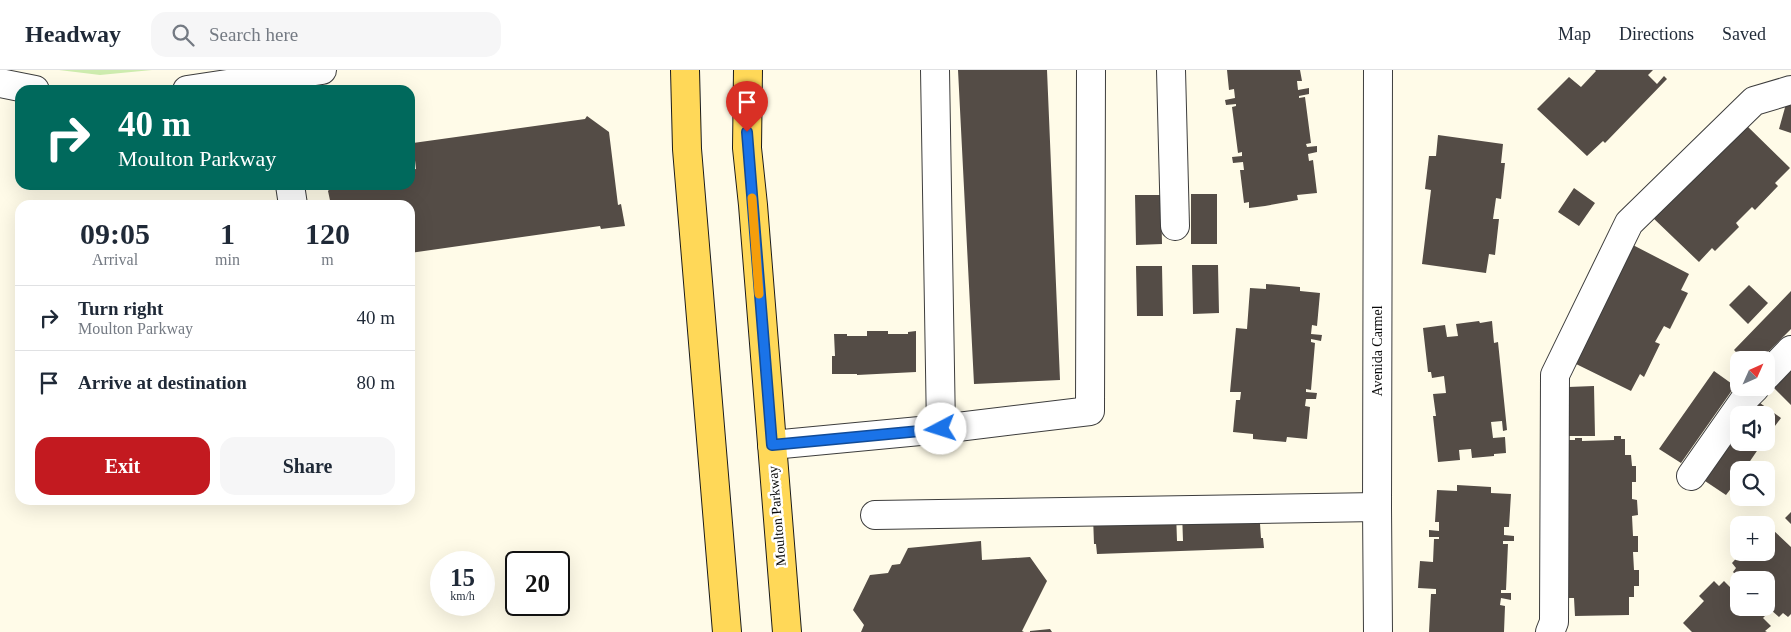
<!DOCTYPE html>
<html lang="en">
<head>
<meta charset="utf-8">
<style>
	body { margin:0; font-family:"Times New Roman",serif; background:#f6f6f7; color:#1f2937; height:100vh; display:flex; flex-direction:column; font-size:19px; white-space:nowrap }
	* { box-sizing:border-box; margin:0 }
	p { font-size:16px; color:#747a83 }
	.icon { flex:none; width:28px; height:28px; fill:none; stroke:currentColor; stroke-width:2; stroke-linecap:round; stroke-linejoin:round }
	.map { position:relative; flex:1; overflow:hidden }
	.side { position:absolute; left:15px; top:130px; width:400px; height:305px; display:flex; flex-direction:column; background:#fff; border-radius:15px; box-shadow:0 5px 20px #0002 }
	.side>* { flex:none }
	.top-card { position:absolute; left:15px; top:15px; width:400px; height:105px; border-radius:15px; box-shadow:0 5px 20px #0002; background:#00695c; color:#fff; overflow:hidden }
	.needle { width:32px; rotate:45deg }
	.controls { position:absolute; left:1730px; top:281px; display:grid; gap:10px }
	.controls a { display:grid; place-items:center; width:45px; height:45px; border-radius:10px; background:#fff; box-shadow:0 5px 20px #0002; font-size:25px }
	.speed { position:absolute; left:430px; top:481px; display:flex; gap:10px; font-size:25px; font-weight:700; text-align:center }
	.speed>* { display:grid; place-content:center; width:65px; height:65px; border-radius:50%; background:#fff; box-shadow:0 5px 20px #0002; line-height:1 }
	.speed small { font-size:12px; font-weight:400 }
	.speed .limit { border:2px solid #111; border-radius:8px; background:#fff; color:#111 }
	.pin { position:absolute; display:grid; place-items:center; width:42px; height:42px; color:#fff; margin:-51px -21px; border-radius:50% 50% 50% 0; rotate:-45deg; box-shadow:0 0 5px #0007 }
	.pin .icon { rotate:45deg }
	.me { position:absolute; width:55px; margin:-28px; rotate:265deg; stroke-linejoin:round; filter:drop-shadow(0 0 4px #0008) }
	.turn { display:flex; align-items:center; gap:18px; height:105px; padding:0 20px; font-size:22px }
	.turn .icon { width:65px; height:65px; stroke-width:2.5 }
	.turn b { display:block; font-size:35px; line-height:42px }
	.eta { display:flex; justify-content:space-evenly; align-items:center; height:85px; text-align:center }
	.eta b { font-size:30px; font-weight:600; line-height:35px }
	.primary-button { display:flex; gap:10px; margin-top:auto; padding:10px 20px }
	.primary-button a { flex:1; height:58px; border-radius:15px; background:#c31a20; color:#fff; font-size:20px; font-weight:600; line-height:58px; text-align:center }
	.primary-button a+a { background:#f6f6f7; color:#1f2937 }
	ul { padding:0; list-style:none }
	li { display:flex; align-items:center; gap:15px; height:65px; padding:0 20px; border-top:1px solid #e0e1e3 }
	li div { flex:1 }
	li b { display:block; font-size:19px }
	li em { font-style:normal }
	header { display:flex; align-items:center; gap:30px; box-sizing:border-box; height:70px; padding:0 25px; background:#fff; border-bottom:1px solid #e0e1e3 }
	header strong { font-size:24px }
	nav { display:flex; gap:28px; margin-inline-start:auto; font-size:18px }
	.search { width:350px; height:45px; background:#f6f6f7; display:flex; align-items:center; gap:12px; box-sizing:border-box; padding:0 18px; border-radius:15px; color:#747a83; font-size:19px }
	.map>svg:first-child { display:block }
	.green { fill:#ceecaf }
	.building { fill:#544c46; fill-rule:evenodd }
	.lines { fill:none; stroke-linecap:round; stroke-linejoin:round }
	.minor-casing { stroke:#3d3d3d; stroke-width:30 }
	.major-casing { stroke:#1b1b1b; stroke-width:30 }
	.minor { stroke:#fff; stroke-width:28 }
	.major { stroke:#ffd858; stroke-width:28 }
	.route-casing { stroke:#114b97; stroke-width:12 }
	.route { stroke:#1a73e8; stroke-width:9 }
	.slow { stroke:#f59e0b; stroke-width:9 }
	.labels { text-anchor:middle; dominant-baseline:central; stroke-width:5; stroke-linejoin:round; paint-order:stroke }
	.street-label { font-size:14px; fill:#0a0a0a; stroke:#fff }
</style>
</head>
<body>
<header>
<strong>Headway</strong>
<div class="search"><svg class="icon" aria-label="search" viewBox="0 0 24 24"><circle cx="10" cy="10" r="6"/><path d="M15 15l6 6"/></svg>Search here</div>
<nav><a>Map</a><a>Directions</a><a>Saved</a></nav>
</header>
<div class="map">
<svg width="1791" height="562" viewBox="0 0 1791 562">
	<rect width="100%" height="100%" fill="#fffbe8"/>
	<path class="green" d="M59 0H152L100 5Z"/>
	<path class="building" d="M958 0H1047L1060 310 974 314Z
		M1227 0H1300L1302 11H1297L1298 20 1309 18V24L1299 26V28L1305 27 1311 73 1306 74 1307 77 1317 76V82L1308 84 1309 91 1313 90 1317 123 1297 125 1298 130 1265 136 1249 138V132L1244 133 1240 100H1244L1243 92 1233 93 1232 87 1242 86V82L1238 83 1232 37 1236 36V34L1226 35 1225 30 1235 28 1234 19 1229 20Z
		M1595 0H1653L1648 5 1657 14 1664 6 1667 9 1605 73 1603 71 1587 86 1537 39 1569 7 1581 17 1596 1Z
		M1786 34 1791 36V63L1779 59Z
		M587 46 609 62 618 135 621 134 625 156 601 159 600 156 410 183V135H331L328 121 333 115H410V100L416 99 413 73 585 49Z
		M1743 52 1790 98 1775 113 1778 116 1755 140 1752 137 1736 153 1739 157 1715 181 1712 178 1699 192 1651 146Z
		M1438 65 1503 74 1501 93H1505L1501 129 1496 128 1493 149H1499L1495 185 1489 184 1486 203 1422 194 1431 120 1425 119 1429 86H1436Z
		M1574 118 1595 133 1579 156 1558 142Z
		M1191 124H1217V174H1191Z
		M1135 125H1161L1162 174 1136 175Z
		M1631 174 1689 204 1681 220 1688 223 1670 259 1664 256 1655 272 1660 274 1644 307 1640 304 1631 321 1572 292Z
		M1192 195H1218L1219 243 1193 244Z
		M1136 196H1162L1163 246H1137Z
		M1266 214 1300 217V221L1320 223 1317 256 1312 255 1311 264 1322 265 1321 271 1311 269V272L1315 273 1311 320 1306 319V322L1317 323 1316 329H1306L1305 336 1310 337 1307 369 1287 367 1286 372 1253 369V364L1233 362 1236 330H1240L1241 322H1230L1236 258 1247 259 1250 218 1266 219Z
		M1749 215 1768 233 1748 254 1729 235Z
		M1791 221V259L1760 290H1744L1734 280Z
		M1479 251 1480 253 1492 251 1494 273 1498 272 1507 360 1503 361 1502 351 1491 352 1493 368 1505 367 1506 383 1494 384V386L1472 388 1471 379 1459 380 1460 390 1438 392 1433 346H1436L1433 324 1446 323 1444 306 1432 308 1431 302H1428L1423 258 1445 255 1447 267 1458 266 1456 254Z
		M867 261H888V264H908V262L916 261V302L857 305V304H832V286H835L834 264H847V266H867Z
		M1714 301 1735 316 1681 393 1659 379Z
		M1791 301V335L1774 318Z
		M1594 316 1595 366H1569L1568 317Z
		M1760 333 1781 348 1766 368V345H1751Z
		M1739 362V372H1763L1744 400H1739V408L1726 425 1705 411Z
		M1614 366H1621V369H1625V385H1631L1632 396H1636V412H1632V429L1637 430 1638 445 1632 446 1633 466H1638V482H1633L1634 500H1639V516H1634V527H1629V545L1575 546 1574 528H1569V518H1564L1563 502H1569L1568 486H1562L1566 370H1575V368H1582V371L1614 370Z
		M1457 415 1491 417V423L1511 424 1509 457H1504V465L1514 466V471H1503V474H1508L1506 520H1501V523H1511V530L1501 528 1500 535 1505 536 1504 562H1429L1431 524H1436V519L1418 518 1420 491 1433 492 1434 469H1439V467H1429V460L1439 461V452H1435L1437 420 1457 421Z
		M1259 439 1261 468H1263L1264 478 1097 484 1096 474H1094L1093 446 1176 442 1177 471H1183L1182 442Z
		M1791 442V454L1785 448Z
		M1773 460 1791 477V544L1788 547 1783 543 1779 547 1771 540 1763 548 1771 556 1765 561 1767 562H1692L1683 553 1704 531 1699 526 1714 511 1719 516 1724 511 1731 518 1740 509 1733 502 1736 498 1732 493 1742 482H1766V467ZM1739 510H1766V538H1739Z
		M981 471 982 490 1030 487 1047 511 1022 561 1024 562H861L864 555 853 540 870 505 888 503 892 495 900 494 908 478Z
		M1050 559 1052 562H1030V561Z"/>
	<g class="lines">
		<g class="minor-casing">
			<path id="minor" d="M935 0 941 359 1090 341 1091 0
				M1171 0 1175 156
				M1378 0 1377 437 1378 562
				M0 13 35 20
				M187 20 322 0
				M290 115 293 135
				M1766 306 1791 280
				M772 375 941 359
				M1691 406 1747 326 1755 318
				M875 445 1377 437
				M1550 562 1554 552 1555 305 1629 153 1754 31 1791 20"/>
		</g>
		<g class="major-casing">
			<path id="major" d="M685 0 687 79 727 562
				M748 0 747 78 753 135 787 562"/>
		</g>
		<use href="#minor" class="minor"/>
		<use href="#major" class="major"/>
	</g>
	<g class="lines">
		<g class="route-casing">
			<path id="route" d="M747 62 772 375 941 359"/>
		</g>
		<use href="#route" class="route"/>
		<path class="slow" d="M752 128 759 224"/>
	</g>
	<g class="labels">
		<g class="street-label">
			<text transform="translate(1377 281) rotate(-90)">Avenida Carmel</text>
			<text transform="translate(777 446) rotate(-95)">Moulton Parkway</text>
		</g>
	</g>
</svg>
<div class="controls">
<a><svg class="needle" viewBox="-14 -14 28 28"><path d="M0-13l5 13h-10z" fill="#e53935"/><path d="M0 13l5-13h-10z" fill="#747a83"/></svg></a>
<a><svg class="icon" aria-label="sound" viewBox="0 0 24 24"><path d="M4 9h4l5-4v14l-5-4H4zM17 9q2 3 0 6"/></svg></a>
<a><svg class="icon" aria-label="search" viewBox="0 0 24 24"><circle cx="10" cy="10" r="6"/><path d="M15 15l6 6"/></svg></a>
<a>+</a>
<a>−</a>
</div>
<div class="speed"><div>15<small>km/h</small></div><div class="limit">20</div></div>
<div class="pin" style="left:747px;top:62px;background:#d93025"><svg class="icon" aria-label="arrive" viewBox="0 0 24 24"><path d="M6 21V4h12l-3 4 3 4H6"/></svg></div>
<svg class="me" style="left:941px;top:359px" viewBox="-20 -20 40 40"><circle r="19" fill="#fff"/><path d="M0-13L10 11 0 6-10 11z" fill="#1a73e8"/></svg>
<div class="top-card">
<div class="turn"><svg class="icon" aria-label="right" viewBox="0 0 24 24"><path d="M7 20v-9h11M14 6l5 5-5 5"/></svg><div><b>40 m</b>Moulton Parkway</div></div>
</div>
<section class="side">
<div class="eta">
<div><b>09:05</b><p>Arrival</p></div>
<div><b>1</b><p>min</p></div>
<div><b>120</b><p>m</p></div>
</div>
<ul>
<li><svg class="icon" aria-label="right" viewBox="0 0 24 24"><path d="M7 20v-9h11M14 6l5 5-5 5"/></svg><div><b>Turn right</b><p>Moulton Parkway</p></div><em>40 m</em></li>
<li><svg class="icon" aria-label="arrive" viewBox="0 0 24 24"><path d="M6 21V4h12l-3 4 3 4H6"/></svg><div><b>Arrive at destination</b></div><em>80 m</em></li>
</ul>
<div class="primary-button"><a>Exit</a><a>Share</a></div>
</section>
</div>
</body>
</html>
